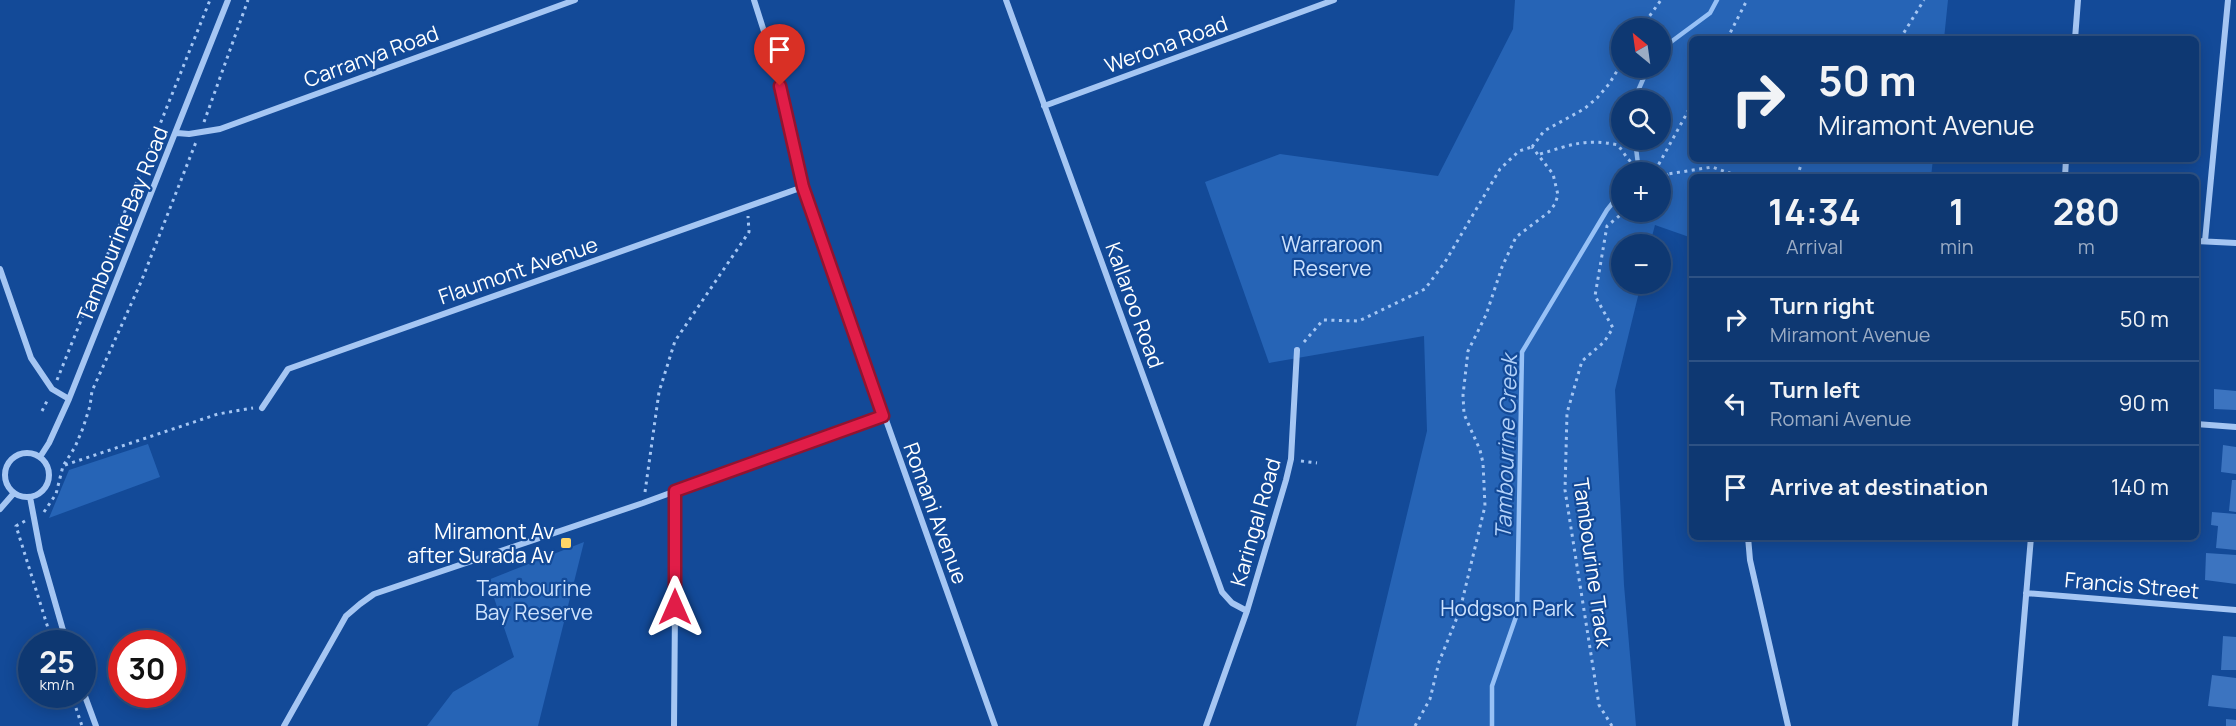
<!DOCTYPE html>
<html lang="en">
<head>
<meta charset="utf-8">
<style>
	body { margin:0; font-family:Manrope,sans-serif; background:#173f77; color:#f1f3f6; height:100vh; display:flex; flex-direction:column; font-size:22px; white-space:nowrap }
	* { box-sizing:border-box; margin:0 }
	p { font-size:20px; color:#9bacc4 }
	.icon { flex:none; width:33px; height:33px; fill:none; stroke:currentColor; stroke-width:2; stroke-linecap:round; stroke-linejoin:round }
	.map { position:relative; flex:1; overflow:hidden }
	.panel { position:absolute; left:1689px; top:174px; width:510px; height:366px; display:flex; flex-direction:column; background:#0e3872; border-radius:9px; box-shadow:0 3px 15px #0003,0 0 0 2px #2e5284 }
	.panel>* { flex:none }
	.hud { position:absolute; left:1689px; top:36px; width:510px; height:126px; border-radius:9px; box-shadow:0 3px 15px #0003,0 0 0 2px #2e5284; background:#0e3872; color:#f1f3f6; overflow:hidden }
	.needle { width:39px; rotate:331deg }
	.fabs { position:absolute; left:1611px; top:18px; display:grid; gap:12px }
	.fabs a { display:grid; place-items:center; width:60px; height:60px; border-radius:50%; background:#0e3872; box-shadow:0 3px 15px #0003,0 0 0 2px #2e5284; font-size:30px }
	.speed { position:absolute; left:18px; top:630px; display:flex; gap:12px; font-size:30px; font-weight:700; text-align:center }
	.speed>* { display:grid; place-content:center; width:78px; height:78px; border-radius:50%; background:#0e3872; box-shadow:0 3px 15px #0003,0 0 0 2px #2e5284; line-height:1 }
	.speed small { font-size:15px; font-weight:400 }
	.speed .limit { border:9px solid #d22; background:#fff; color:#111 }
	.pin { position:absolute; display:grid; place-items:center; width:51px; height:51px; color:#fff; margin:-62px -26px; border-radius:50% 50% 50% 0; rotate:-45deg; box-shadow:0 0 6px #0007 }
	.pin .icon { rotate:45deg }
	.me { position:absolute; width:66px; margin:-33px; rotate:0deg; stroke-linejoin:round; filter:drop-shadow(0 0 4px #0008) }
	.turn { display:flex; align-items:center; gap:21px; height:126px; padding:0 30px; font-size:27px }
	.turn .icon { width:78px; height:78px; stroke-width:2.5 }
	.turn b { display:block; font-size:42px; line-height:51px }
	.eta { display:flex; justify-content:space-evenly; align-items:center; height:102px; text-align:center }
	.eta b { font-size:36px; font-weight:700; line-height:42px }
	ul { padding:0; list-style:none }
	li { display:flex; align-items:center; gap:18px; height:84px; padding:0 30px; border-top:2px solid #2e5284 }
	li div { flex:1 }
	li b { display:block; font-size:22px }
	li em { font-style:normal }
	.map>svg:first-child { display:block }
	.green { fill:#2664b6; fill-rule:evenodd }
	.lines { fill:none; stroke-linecap:round; stroke-linejoin:round }
	.stream { stroke:#97c1f6; stroke-width:4.5 }
	.building { fill:#3c74c0 }
	.path { stroke:#a5c6f3; stroke-width:3; stroke-dasharray:3 4.5; stroke-linecap:butt }
	.minor { stroke:#a5c6f3; stroke-width:6 }
	.route-casing { stroke:#92132f; stroke-width:15 }
	.route { stroke:#e11d48; stroke-width:10 }
	.poi-dot { fill:#ffd667; stroke:#134a98; stroke-width:2 }
	.labels { text-anchor:middle; dominant-baseline:central; stroke-width:4.5; stroke-linejoin:round; paint-order:stroke }
	.street-label { font-size:21px; fill:#fff; stroke:#134a98 }
	.park-label { font-size:21px; fill:#cde2fd; stroke:#134a98 }
	.poi-label { font-size:21px; fill:#fff; stroke:#134a98; text-anchor:end }
	.water-label { font-size:22px; font-style:italic; fill:#b2d1f9; stroke:#134a98 }
</style>
</head>
<body>
<div class="map">
<svg width="2236" height="726" viewBox="0 0 2236 726">
	<rect width="100%" height="100%" fill="#134a98"/>
	<path class="green" d="M1515 0H1948L1944 39H1692V159H1933L1931 177H1692V238L1655 225 1650 244H1622V284H1641L1615 390 1624 585 1636 726H1356L1427 431 1424 336 1269 363 1205 182 1280 154 1438 176 1513 29ZM1622 28H1660V68H1622ZM1622 100H1660V140H1622ZM1622 172H1660V212H1622Z
		M148 444 160 477 49 518 69 470Z
		M584 542 538 726H427L453 692 514 657 488 580Z"/>
	<g class="lines">
		<path class="stream" d="M1660 50 1710 13 1717 0
			M1634 100 1648 68
			M1635 140 1639 172
			M1492 726V686L1517 614 1522 352 1607 210 1622 191"/>
	</g>
	<path class="building" d="M2214 389 2236 391V410L2214 409Z
		M2223 445 2236 447V474L2221 472Z
		M2232 480H2236V512L2229 511Z
		M2212 512 2236 514V550L2216 548 2218 526 2211 525Z
		M2206 553 2236 555V584L2205 580Z
		M2223 636 2236 637V670H2221Z
		M2212 675 2236 678V709L2208 706Z
		M2226 719 2236 720V726H2226Z"/>
	<g class="lines">
		<path class="path" d="M1641 28 1661 0
			M1727 39 1747 0
			M1900 39 1924 0
			M204 122 248 0
			M1532 147 1544 131 1584 109 1597 98 1609 84 1622 63
			M1540 154C1571 145 1585 138 1618 145L1628 159 1636 167 1668 174 1712 167 1741 177
			M1655 171 1692 104
			M1797 177 1803 159
			M1660 180 1668 174
			M1304 342 1323 320 1359 321 1425 289 1445 262 1500 169 1519 151 1532 147
			M57 380 210 0
			M42 411 48 399
			M1301 461 1317 463
			M65 465 218 414 253 408
			M645 492 659 392 675 341 749 232 748 216
			M44 512 56 494 63 466 75 447 83 428 90 406 92 391 141 282 196 142
			M25 521 16 526 53 644
			M76 708 82 726
			M1415 726 1430 699 1439 662 1460 610 1485 506 1483 463 1480 450 1464 414 1463 395 1468 351 1486 315 1502 267 1516 237 1549 212 1555 204 1558 195 1553 174 1532 147
			M1612 726 1599 705 1565 490 1567 413 1582 361 1604 342 1613 328 1595 296 1607 226 1624 212"/>
		<path class="minor" d="M754 0 775 66 803 187 995 726
			M1006 0 1222 592 1232 603 1247 611
			M2075 39 2078 0
			M1044 106 1334 0
			M177 133 189 134 220 129 575 0
			M2065 177 2066 159
			M2196 241 2236 243
			M2205 241 2228 0
			M0 269 31 358 52 389 69 399
			M262 408 288 369 803 187
			M2196 424 2236 427
			M5 475a22 22 0 1 1 44 0a22 22 0 1 1-44 0Z
			M40 457 49 443 69 399 228 0
			M30 497 40 550 67 644
			M0 509 14 493
			M1748 537 1750 560 1788 726
			M2026 593 2236 610
			M82 688 96 726
			M284 726 346 616 360 604 374 594 643 503 883 415
			M674 726 676 491
			M1206 726 1247 611 1286 480 1291 459 1297 350
			M2015 726 2031 537"/>
	</g>
	<g class="lines">
		<g class="route-casing">
			<path id="route" d="M675 607V491L883 416 803 187 780 86"/>
		</g>
		<use href="#route" class="route"/>
	</g>
	<rect class="poi-dot" x="560" y="537" width="12" height="12" rx="3"/>
	<g class="labels">
		<g class="street-label">
			<text transform="translate(1166 44) rotate(-20)">Werona Road</text>
			<text transform="translate(371 56) rotate(-20)">Carranya Road</text>
			<text transform="translate(122 224) rotate(-68)">Tambourine Bay Road</text>
			<text transform="translate(518 270) rotate(-19)">Flaumont Avenue</text>
			<text transform="translate(1135 305) rotate(70)">Kallaroo Road</text>
			<text transform="translate(936 513) rotate(70)">Romani Avenue</text>
			<text transform="translate(1255 522) rotate(-74)">Karingal Road</text>
			<text transform="translate(1593 563) rotate(82)">Tambourine Track</text>
			<text transform="translate(2132 585) rotate(5)">Francis Street</text>
		</g>
		<g class="park-label">
			<text x="1332" y="244">Warraroon<tspan x="1332" dy="24">Reserve</tspan></text>
			<text x="534" y="588">Tambourine<tspan x="534" dy="24">Bay Reserve</tspan></text>
			<text x="1507" y="608">Hodgson Park</text>
		</g>
		<g class="poi-label">
			<text x="554" y="531">Miramont Av<tspan x="554" dy="24">after Surada Av</tspan></text>
		</g>
		<g class="water-label">
			<text transform="translate(1506 447) rotate(-88)">Tambourine Creek</text>
		</g>
	</g>
</svg>
<div class="fabs">
<a><svg class="needle" viewBox="-14 -14 28 28"><path d="M0-13l5 13h-10z" fill="#e53935"/><path d="M0 13l5-13h-10z" fill="#9bacc4"/></svg></a>
<a><svg class="icon" aria-label="search" viewBox="0 0 24 24"><circle cx="10" cy="10" r="6"/><path d="M15 15l6 6"/></svg></a>
<a>+</a>
<a>−</a>
</div>
<div class="speed"><div>25<small>km/h</small></div><div class="limit">30</div></div>
<div class="pin" style="left:780px;top:86px;background:#d93025"><svg class="icon" aria-label="arrive" viewBox="0 0 24 24"><path d="M6 21V4h12l-3 4 3 4H6"/></svg></div>
<svg class="me" style="left:675px;top:607px" viewBox="-20 -20 40 40"><path d="M0-17L14 15 0 8-14 15z" fill="#e11d48" stroke="#fff" stroke-width="4"/></svg>
<div class="hud">
<div class="turn"><svg class="icon" aria-label="right" viewBox="0 0 24 24"><path d="M7 20v-9h11M14 6l5 5-5 5"/></svg><div><b>50 m</b>Miramont Avenue</div></div>
</div>
<section class="panel">
<div class="eta">
<div><b>14:34</b><p>Arrival</p></div>
<div><b>1</b><p>min</p></div>
<div><b>280</b><p>m</p></div>
</div>
<ul>
<li><svg class="icon" aria-label="right" viewBox="0 0 24 24"><path d="M7 20v-9h11M14 6l5 5-5 5"/></svg><div><b>Turn right</b><p>Miramont Avenue</p></div><em>50 m</em></li>
<li><svg class="icon" aria-label="left" viewBox="0 0 24 24"><path d="M17 20v-9H6M10 6l-5 5 5 5"/></svg><div><b>Turn left</b><p>Romani Avenue</p></div><em>90 m</em></li>
<li><svg class="icon" aria-label="arrive" viewBox="0 0 24 24"><path d="M6 21V4h12l-3 4 3 4H6"/></svg><div><b>Arrive at destination</b></div><em>140 m</em></li>
</ul>
</section>
</div>
</body>
</html>
